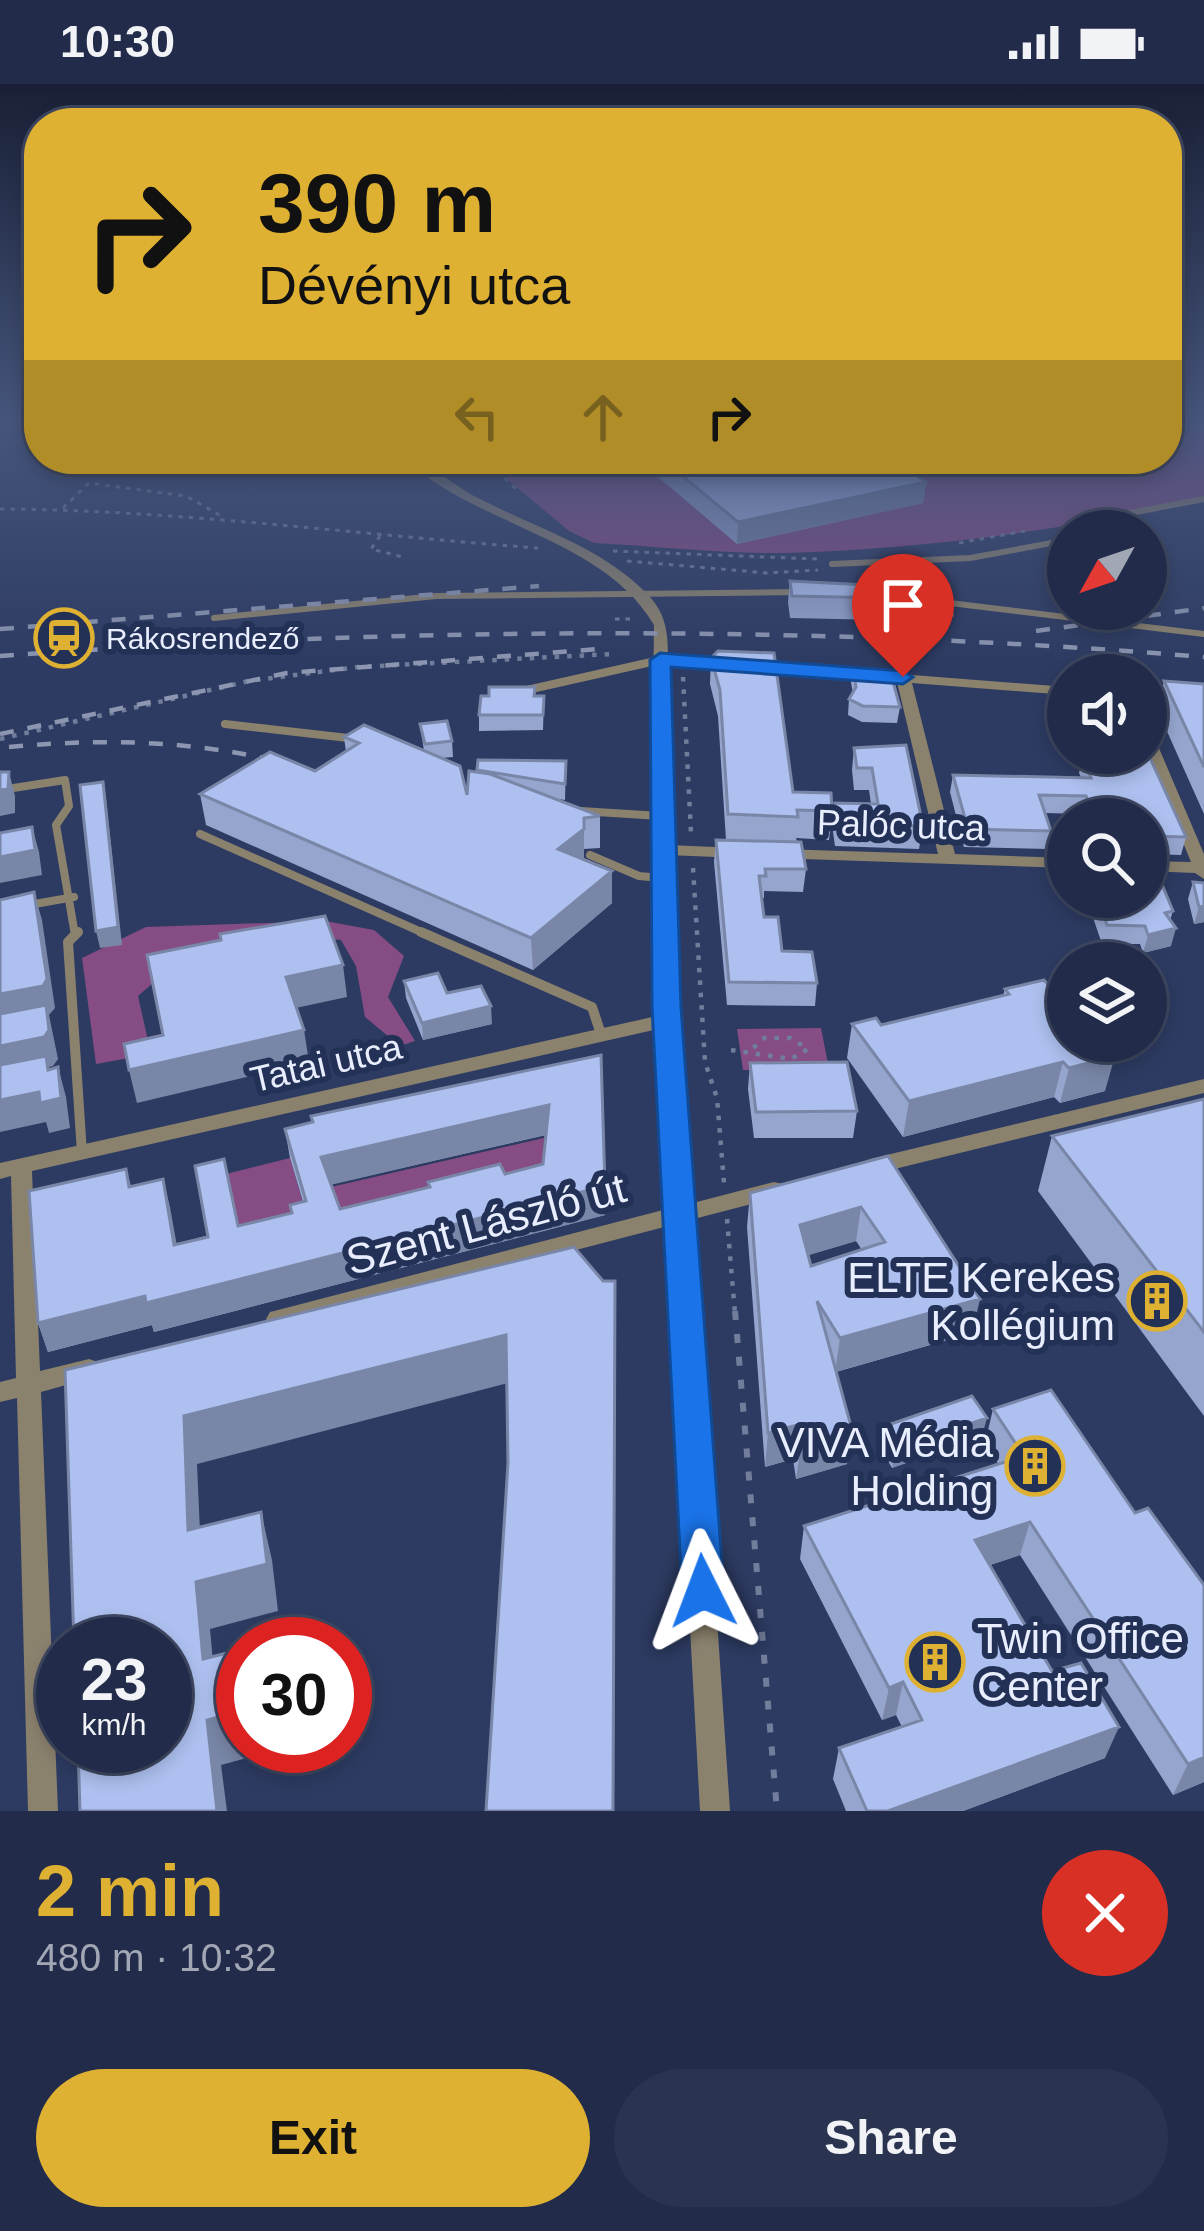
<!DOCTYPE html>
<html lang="en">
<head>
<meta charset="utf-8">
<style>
	body { margin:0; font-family:Arial,sans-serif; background:#2a3451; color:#f1f3f6; height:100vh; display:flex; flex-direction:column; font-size:45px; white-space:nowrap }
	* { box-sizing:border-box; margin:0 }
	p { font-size:39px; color:#a2a7b5 }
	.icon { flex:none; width:66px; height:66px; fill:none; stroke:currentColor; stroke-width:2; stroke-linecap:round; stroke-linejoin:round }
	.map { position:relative; height:1727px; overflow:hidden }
	.sheet { display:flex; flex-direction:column; background:#222c4a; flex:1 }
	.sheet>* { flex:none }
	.guide { position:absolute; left:24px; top:24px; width:1158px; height:366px; border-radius:48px; box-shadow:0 6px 18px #0003,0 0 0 3px #3f4862; background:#deb133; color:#111; overflow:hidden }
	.needle { width:78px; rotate:230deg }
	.fabs { position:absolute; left:1047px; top:426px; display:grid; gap:24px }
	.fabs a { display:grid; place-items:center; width:120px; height:120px; border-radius:50%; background:#222c4a; box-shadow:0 6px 18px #0003,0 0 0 3px #3f4862; font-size:60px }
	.speed { position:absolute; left:36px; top:1533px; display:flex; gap:24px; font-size:60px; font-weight:700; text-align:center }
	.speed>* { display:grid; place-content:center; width:156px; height:156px; border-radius:50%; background:#222c4a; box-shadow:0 6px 18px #0003,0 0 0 3px #3f4862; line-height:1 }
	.speed small { font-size:30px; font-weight:400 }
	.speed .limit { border:18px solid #d22; background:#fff; color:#111 }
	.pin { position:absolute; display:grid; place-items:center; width:102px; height:102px; color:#fff; margin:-123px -51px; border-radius:50% 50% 50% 0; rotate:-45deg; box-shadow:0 0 12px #0007 }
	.pin .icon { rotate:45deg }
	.me { position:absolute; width:132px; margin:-66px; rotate:357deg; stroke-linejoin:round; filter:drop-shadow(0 0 9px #0008) }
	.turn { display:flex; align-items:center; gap:42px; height:252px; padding:0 36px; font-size:54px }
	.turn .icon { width:156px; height:156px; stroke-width:2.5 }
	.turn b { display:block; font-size:84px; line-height:102px }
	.lanes { display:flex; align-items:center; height:114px; padding:0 36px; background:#0003; justify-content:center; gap:60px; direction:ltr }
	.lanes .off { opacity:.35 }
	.round { display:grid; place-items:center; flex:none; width:126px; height:126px; border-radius:63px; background:#2a3451 }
	.headline { display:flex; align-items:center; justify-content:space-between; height:204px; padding:0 36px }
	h1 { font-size:72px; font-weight:600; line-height:90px; color:#deb133 }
	.cta { display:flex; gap:24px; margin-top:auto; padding:24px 36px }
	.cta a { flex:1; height:138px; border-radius:72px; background:#deb133; color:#111; font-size:48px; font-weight:600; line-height:138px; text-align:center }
	.cta a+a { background:#2a3451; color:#f1f3f6 }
	.status { display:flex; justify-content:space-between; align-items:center; height:84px; padding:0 60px; background:#222c4a; direction:ltr }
	.status svg { height:33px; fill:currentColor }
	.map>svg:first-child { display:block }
	.green { fill:#854d84 }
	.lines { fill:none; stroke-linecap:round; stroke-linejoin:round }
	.path-far2 { stroke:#727d9b; stroke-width:3; stroke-dasharray:4.5 6; stroke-linecap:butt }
	.path-far1 { stroke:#727d9b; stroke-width:4.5; stroke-dasharray:4.5 8; stroke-linecap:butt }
	.path { stroke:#727d9b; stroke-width:6; stroke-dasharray:9 14; stroke-linecap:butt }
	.lane-far2 { stroke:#8b826e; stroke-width:6 }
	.lane-far1 { stroke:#8b826e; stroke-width:8 }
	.lane { stroke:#8b826e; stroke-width:10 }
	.street { fill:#8b826e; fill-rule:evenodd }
	.rail { stroke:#8c96b1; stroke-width:4.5; stroke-dasharray:14 14; stroke-linecap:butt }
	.wall { fill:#95a5ce; fill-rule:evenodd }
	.shaded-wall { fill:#7986a7 }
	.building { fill:#adc0ef; stroke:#7986a7; stroke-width:3; fill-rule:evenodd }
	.route { fill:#1a73e8; stroke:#114b97; stroke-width:3 }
	.labels { text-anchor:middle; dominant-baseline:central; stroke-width:12; stroke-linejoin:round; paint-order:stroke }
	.far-poi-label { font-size:30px; fill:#e8eefd; stroke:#243157; text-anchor:start }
	.street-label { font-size:36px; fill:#e8eefd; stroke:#243157 }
	.near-street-label { font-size:42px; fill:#e8eefd; stroke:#243157 }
	.near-poi-label { font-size:42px; fill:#e8eefd; stroke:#243157; text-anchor:end }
</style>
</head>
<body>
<div class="status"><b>10:30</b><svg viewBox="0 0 49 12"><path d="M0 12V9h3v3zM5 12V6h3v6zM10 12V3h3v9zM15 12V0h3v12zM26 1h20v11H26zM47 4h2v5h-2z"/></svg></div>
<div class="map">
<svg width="1204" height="1727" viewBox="0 0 1204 1727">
	<rect width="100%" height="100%" fill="#2d3b62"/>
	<path class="green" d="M1167 340H1204V414C1069 446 925 465 786 469 722 470 657 462 594 459L569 447 483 375H1167Z
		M325 837 374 846 404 872 388 913 415 957 400 962 365 933 356 882 341 856 310 853 161 892 138 912 151 970 96 980 82 874 146 843Z
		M821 944 829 985 743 986 737 945Z
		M544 1054 541 1108 346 1151 331 1103Z
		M290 1074 307 1133 244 1171 226 1090Z"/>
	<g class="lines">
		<path class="path-far2" d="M497 387 518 407
			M63 424 89 399 186 412 225 434
			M0 425C180 426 358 451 538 464
			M380 452 371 465 403 473
			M959 459 1025 447
			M613 467 817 475
			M627 477 767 489 818 486
			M615 535H636
			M64 558 67 549"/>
		<path class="path-far1" d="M683 593 691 749
			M0 655 249 597 358 583 612 570
			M693 784 705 978 717 1014 724 1099
			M731 966 791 975 808 965 790 954H764L751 966
			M727 1135 735 1230"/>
		<path class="path" d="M735 1227 777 1727"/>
		<path class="lane-far2" d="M486 377 497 375
			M1089 437 1204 415
			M1100 447 1116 433
			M832 480 970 474 1068 456
			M876 510 1204 550
			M214 534 436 512 799 508"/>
		<path class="lane-far1" d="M527 606 660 576
			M225 640 357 655
			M0 706 65 696 69 722 56 741 75 851
			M581 727 660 732
			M200 750 428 851
			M590 771 639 792 661 794
			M29 821 74 813"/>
		<path class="lane" d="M78 848 68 858 82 1069
			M421 848 592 923 601 950"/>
		<path class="street" d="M405 375C425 375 457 404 478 414 534 443 605 464 649 512 666 530 668 549 668 572L1068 603V611L912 599 955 770 1068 774V784L773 774 771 770 773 766 779 765 938 770 897 598 668 581 667 761 739 764 747 769 739 774 668 771 689 1120 774 1098 782 1100 785 1106 782 1112 690 1136 730 1727H700L668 1142 278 1244 270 1242 266 1235 270 1228 278 1226 667 1125 658 945 32 1087 40 1287 89 1275 98 1278 101 1285 98 1292 41 1308 58 1727H28L17 1314 0 1318V1298L16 1294 11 1092 0 1095V1079L657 932 651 766 654 541C604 454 476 442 405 375Z
			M1146 610 1204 616V624L1146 618Z
			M1146 646 1153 650 1204 770V795L1195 789 1146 787V777L1191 778 1146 668Z
			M1204 995V1009L870 1091 862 1088 859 1083 862 1078 870 1075Z"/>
		<path class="rail" d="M0 545 539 502
			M1036 547 1204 524
			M0 572C395 543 809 540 1204 573
			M0 650 287 589 599 565
			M9 663C129 652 236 658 350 699"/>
	</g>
	<path class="wall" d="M546 375H890L926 398 923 419 737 460 644 381 559 393Z
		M790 497 889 514 886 536 790 534 788 518Z
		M925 519 952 531 950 539 927 538 924 526Z
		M711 574 793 708 832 727 829 756 796 754 806 785 803 808 764 807V814H761L764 833 782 867 817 899 815 922 727 921 714 778 716 756H726L718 632 710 600Z
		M853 584 900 623 897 639 862 638 848 631 849 615 853 609 851 599Z
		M1164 597 1204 600V730L1157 625Z
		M489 612H544L543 646 479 647V631Z
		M420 640 452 657 453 673 441 674 467 711 477 688 478 676 566 677 565 716 551 714 600 732V764L584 765V776L612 787V819L533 886 206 741 200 710 315 687 346 668 344 653 424 667Z
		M854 664 923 742 919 765 835 762 832 741 835 719 871 720 869 706H854L852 686Z
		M1098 669H1146L1186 753 1181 771 1149 770 1173 827 1170 836 1171 862 1143 869 1140 860H1102L1086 813H1146V735H1083L1082 730 1045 729 1051 747 1047 765 964 763 950 708 953 691 1081 693 1079 689 1083 672H1099Z
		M1193 798 1204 838 1194 840 1188 815Z
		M404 897 447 909 492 940 423 956 406 914Z
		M1005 905 1105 1007 1060 1019 1054 1013 903 1053 847 974 852 940 881 941 1003 911Z
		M601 971 605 1131 154 1248 152 1241 48 1268 38 1239 126 1085 131 1102 163 1095 176 1160 292 1129 303 1118 290 1074 285 1045 312 1039 311 1032ZM546 1051 543 1080 505 1090 428 1098 429 1103 340 1125 332 1100Z
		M750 979 857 1027 853 1054H754L748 1005Z
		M1204 1015V1332L1038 1107 1052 1052Z
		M888 1072 972 1249 836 1288 852 1346 847 1380 796 1395 793 1375 765 1383 747 1143 750 1109ZM856 1157 862 1166 811 1182 808 1171Z
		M1051 1306 1204 1698 1173 1711 1020 1471 990 1481 1105 1674 963 1727H846L833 1695 839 1664 902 1643 896 1631 882 1636 800 1475 804 1442 999 1381 985 1359 993 1325Z
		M882 1343 982 1352 892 1384 879 1361Z"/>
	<path class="shaded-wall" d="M558 375H644V381L559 393Z
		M926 398 923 419 737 460 738 438Z
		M9 688 15 712V729L0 732V706Z
		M103 698 106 714 122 861 100 864 96 847Z
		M584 734V777L558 765Z
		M32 743 39 768 42 791 0 799V773Z
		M612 787V819L533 886 531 854Z
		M34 808 42 836 55 924 49 931 58 975 53 982 49 983 55 1002 0 993V910Z
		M1204 822V838L1194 840 1199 823Z
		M1176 844 1171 862 1143 869 1148 851Z
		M343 881 347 913 291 925 286 893Z
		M491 922 492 940 423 956 422 939Z
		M304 946 309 978 137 1019 129 986Z
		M1115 972 1105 1007 1060 1019 1069 984Z
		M1063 978 1054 1013 903 1053 909 1017Z
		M58 983 66 1013 70 1044 49 1049 46 1038 0 1048V1016Z
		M549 1021V1050L326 1102 321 1073Z
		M163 1095 170 1123 182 1190 174 1161Z
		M605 1102V1131L154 1248 152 1241 48 1268 38 1239Z
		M861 1123 856 1157 796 1175 800 1141Z
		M980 1215 972 1249 835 1288 840 1254Z
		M506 1251 508 1299 197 1380 202 1493 188 1446 184 1332Z
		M987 1334 982 1352 892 1384 896 1365Z
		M797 1341 793 1375 765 1383 768 1349Z
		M852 1346 847 1380 796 1395 801 1361Z
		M261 1428 272 1476 278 1527 210 1545 217 1621 203 1575 196 1498Z
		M1030 1438 1020 1471 966 1489 975 1456Z
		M903 1598 896 1631 882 1636 889 1604Z
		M243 1626V1662H265V1669L221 1681 227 1727H217L207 1636Z
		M1119 1643 1105 1674 963 1727H888Z
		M1204 1673V1698L1173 1711 1188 1680Z"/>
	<path class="building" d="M662 375H890L926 398 738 438Z
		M790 497 886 502 889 514 792 512Z
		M925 519 949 521 952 531H928Z
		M718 567 774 569 793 708 831 709 832 727 797 726 798 733 728 730 720 606 711 574Z
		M853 584 890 587 900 623 863 622 849 615 856 603Z
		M1164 597 1204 600V683Z
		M489 603H535L534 612H544L543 631H479L481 612H489Z
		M447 637 452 657 425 660 420 640Z
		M364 641 460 682 467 711 469 687 490 690 600 732 584 734V745L558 765 612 787 531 854 200 710 270 668 315 687 359 659 344 653Z
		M906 661 923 742 837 740 835 719 878 720 872 684H857L854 664Z
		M1146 665 1186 753 1146 752V735H1094L1086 712 1039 711 1051 747 968 745 953 691 1091 694 1083 672H1111L1109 669H1146Z
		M478 676 566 677 565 700 477 686Z
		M0 688H9L8 705 0 706Z
		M103 698 118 843 96 847 80 701Z
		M32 743 35 766 0 773V749Z
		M716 756 801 758 806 785H765L766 792H759L764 833H778L782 867 812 868 817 899 729 898Z
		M1146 762 1173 827 1165 829 1176 844 1148 851 1145 842 1107 841 1097 813H1146Z
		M1193 798 1204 799V822L1199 823Z
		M34 808 47 895 43 902 0 910V816Z
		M325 832 343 881 286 893 304 946 129 986 124 960 163 951 147 871 221 856 220 850Z
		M438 889 447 909 481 902 491 922 422 939 404 897Z
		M1044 896 1068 922V957H1100L1115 972 1069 984 1063 978 909 1017 852 940 876 934 881 941 1009 910 1005 905Z
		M46 921 49 946 44 953 0 962V930Z
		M601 971 605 1102 146 1219 145 1212 38 1239 29 1107 126 1085 129 1103 163 1095 174 1161 208 1153 195 1082 224 1075 238 1142 292 1129 290 1121 306 1117 285 1045 313 1038 311 1032ZM549 1021 543 1080 505 1090 500 1080 428 1098 430 1103 340 1125 321 1073Z
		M46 972 48 986 58 983 61 1014 40 1019 39 1008 0 1016V981Z
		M847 978 857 1027 756 1028 750 979Z
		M1204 1015V1248L1052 1052Z
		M888 1072 980 1215 840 1254 817 1217 852 1346 801 1361 797 1341 768 1349 750 1109ZM861 1123 885 1158 811 1182 800 1141Z
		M574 1163 603 1197H615L613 1727H486L508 1379 506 1251 184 1332 188 1446 261 1428 267 1480 196 1498 203 1575 243 1565V1626L207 1636 217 1727H80L78 1662H165V1560H74L65 1286Z
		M1051 1306 1135 1429 1148 1424 1204 1501V1673L1188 1680 1030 1438 975 1456 1052 1587 1081 1579 1119 1643 888 1727H867L839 1664 922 1636 903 1598 889 1604 804 1442 1024 1372 993 1325Z
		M972 1312 987 1334 896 1365 882 1343Z"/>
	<linearGradient id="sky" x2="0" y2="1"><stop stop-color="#192036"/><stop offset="0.58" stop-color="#46557c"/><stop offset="1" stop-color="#46557c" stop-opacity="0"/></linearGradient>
	<rect width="1204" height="582" fill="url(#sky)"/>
	<path class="route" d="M660 569 903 587 913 593 903 600 671 583 681 923 724 1507 718 1521 703 1527 688 1521 682 1507 652 923 650 576Z"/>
	<defs>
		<g id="station-ring" transform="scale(3)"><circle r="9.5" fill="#243157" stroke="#deb133" stroke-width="1.5"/><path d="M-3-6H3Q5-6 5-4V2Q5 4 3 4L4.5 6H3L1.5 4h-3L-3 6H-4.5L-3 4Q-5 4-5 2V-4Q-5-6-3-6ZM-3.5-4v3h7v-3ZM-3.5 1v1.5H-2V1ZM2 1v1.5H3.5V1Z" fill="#deb133"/></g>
		<g id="building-ring" transform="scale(3)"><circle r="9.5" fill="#243157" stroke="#deb133" stroke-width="1.5"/><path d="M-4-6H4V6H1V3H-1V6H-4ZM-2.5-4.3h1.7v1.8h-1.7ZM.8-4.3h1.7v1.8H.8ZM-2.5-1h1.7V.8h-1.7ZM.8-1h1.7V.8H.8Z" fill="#deb133"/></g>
	</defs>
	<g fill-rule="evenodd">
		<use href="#station-ring" x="64" y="554"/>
		<use href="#building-ring" x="1157" y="1217"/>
		<use href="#building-ring" x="1035" y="1382"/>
		<use href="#building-ring" x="935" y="1578"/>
	</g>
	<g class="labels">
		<g class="far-poi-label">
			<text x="106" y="554">Rákosrendező</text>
		</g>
		<g class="street-label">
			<text transform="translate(901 741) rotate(2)">Palóc utca</text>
			<text transform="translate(326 979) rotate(-13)">Tatai utca</text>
		</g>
		<g class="near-street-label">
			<text transform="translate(486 1140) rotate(-15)">Szent László út</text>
		</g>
		<g class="near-poi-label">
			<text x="1115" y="1193">ELTE Kerekes<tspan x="1115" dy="48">Kollégium</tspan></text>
			<text x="993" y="1358">VIVA Média<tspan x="993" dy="48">Holding</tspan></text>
			<text x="977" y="1554" text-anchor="start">Twin Office<tspan x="977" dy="48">Center</tspan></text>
		</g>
	</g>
</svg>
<div class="fabs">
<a><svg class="needle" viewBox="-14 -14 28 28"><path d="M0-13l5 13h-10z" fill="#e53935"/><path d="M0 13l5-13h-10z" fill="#a2a7b5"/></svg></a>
<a><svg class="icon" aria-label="sound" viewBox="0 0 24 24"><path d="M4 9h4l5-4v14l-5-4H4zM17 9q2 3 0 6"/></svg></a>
<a><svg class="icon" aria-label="search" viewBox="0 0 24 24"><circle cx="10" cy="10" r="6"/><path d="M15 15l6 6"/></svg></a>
<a><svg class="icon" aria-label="layers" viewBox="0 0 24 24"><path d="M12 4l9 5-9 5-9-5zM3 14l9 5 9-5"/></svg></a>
</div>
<div class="speed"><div>23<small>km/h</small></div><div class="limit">30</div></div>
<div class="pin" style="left:903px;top:593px;background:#d93025"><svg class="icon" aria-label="arrive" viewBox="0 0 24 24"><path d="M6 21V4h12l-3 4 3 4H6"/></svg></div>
<svg class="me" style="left:703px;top:1507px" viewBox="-20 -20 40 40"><path d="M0-17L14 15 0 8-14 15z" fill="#1a73e8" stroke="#fff" stroke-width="4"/></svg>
<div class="guide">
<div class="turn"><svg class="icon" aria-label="right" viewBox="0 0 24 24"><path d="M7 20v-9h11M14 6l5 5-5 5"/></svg><div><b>390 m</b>Dévényi utca</div></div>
<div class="lanes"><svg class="icon off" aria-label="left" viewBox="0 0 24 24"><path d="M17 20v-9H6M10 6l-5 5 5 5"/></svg><svg class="icon off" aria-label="ahead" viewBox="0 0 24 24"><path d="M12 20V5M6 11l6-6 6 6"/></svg><svg class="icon" aria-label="right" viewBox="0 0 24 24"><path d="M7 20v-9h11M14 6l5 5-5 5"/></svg></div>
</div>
</div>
<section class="sheet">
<div class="headline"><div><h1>2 min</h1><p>480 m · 10:32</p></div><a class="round" style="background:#d93025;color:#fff"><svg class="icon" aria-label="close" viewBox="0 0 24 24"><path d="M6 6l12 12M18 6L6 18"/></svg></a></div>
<div class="cta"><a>Exit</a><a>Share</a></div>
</section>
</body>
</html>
